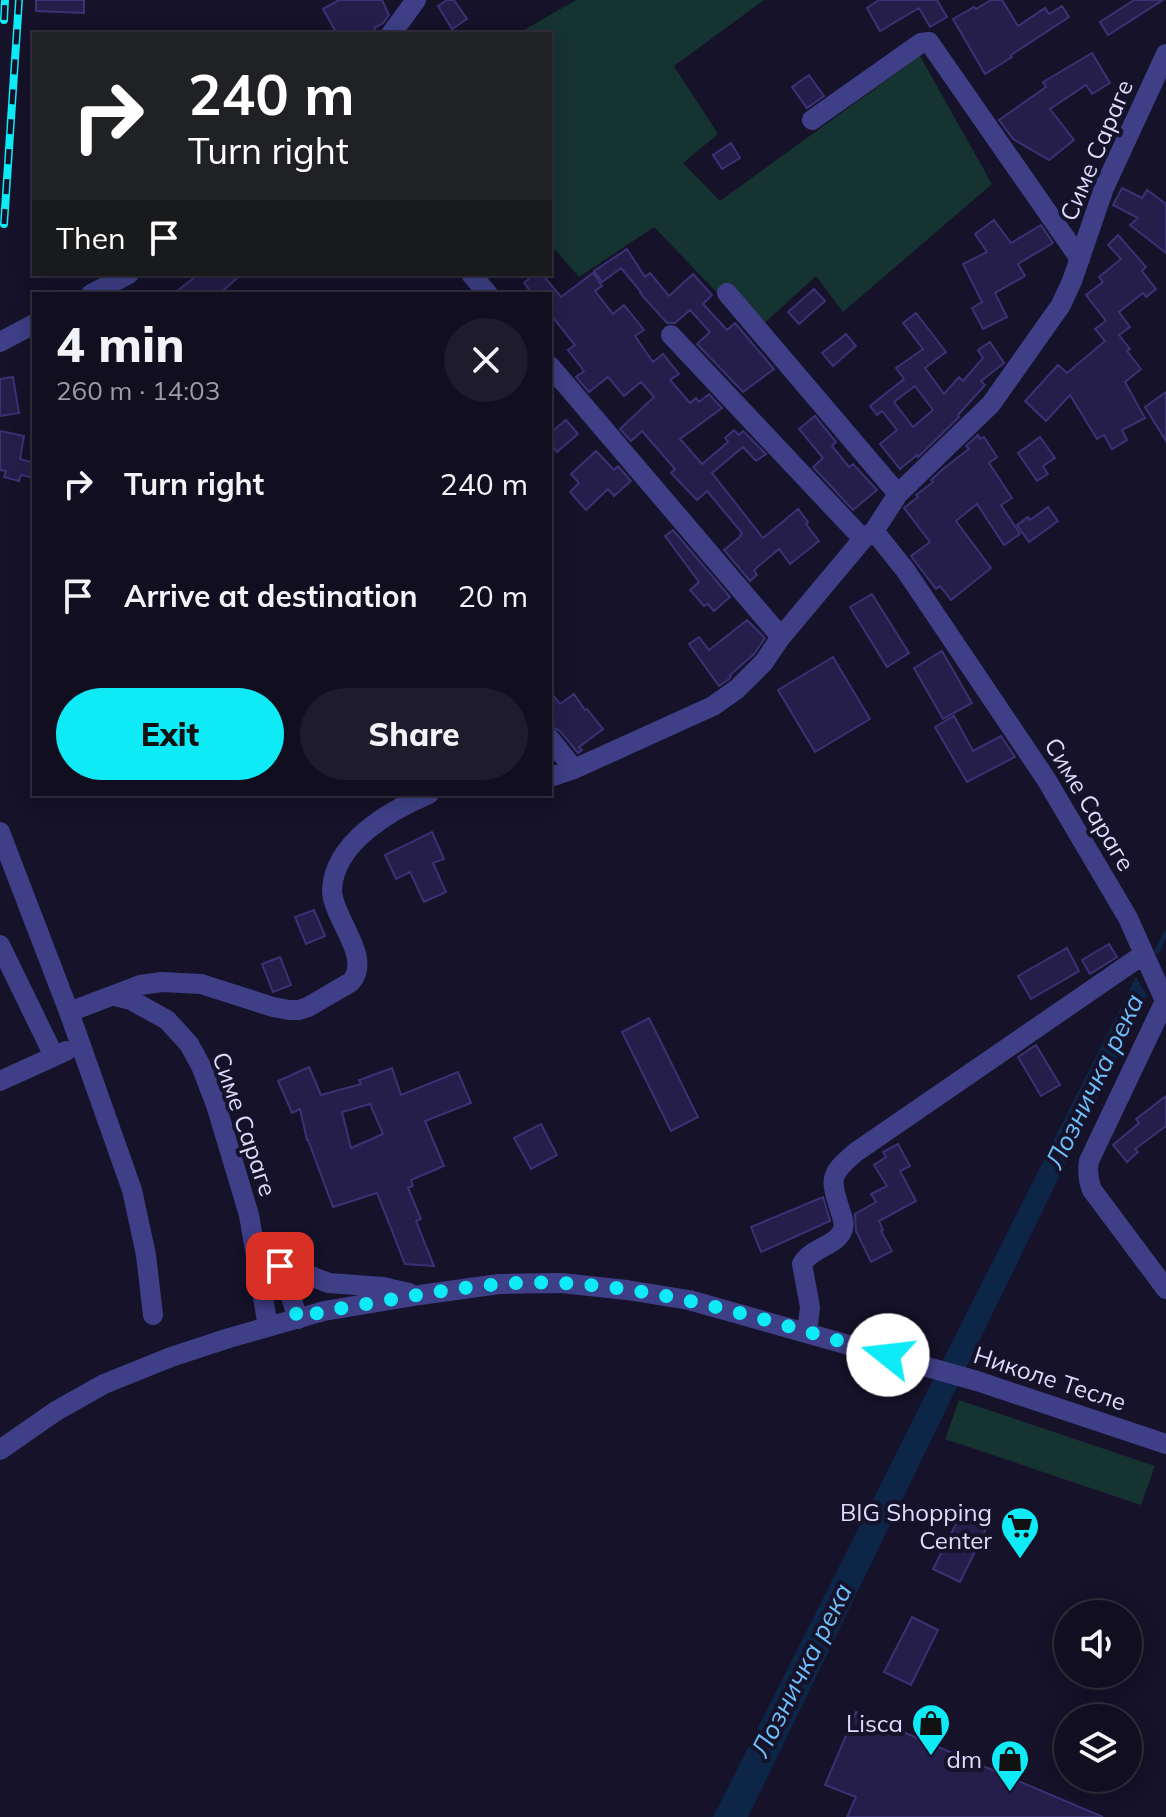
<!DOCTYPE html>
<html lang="en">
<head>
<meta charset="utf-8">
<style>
	body { margin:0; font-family:Mulish,sans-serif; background:#1e1c2c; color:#f1f3f6; height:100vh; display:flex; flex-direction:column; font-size:30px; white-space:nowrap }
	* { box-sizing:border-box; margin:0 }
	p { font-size:26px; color:#9c9ca4 }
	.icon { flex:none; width:44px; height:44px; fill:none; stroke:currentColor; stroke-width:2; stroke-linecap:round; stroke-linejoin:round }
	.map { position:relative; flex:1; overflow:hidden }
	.panel { position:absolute; left:32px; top:292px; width:520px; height:504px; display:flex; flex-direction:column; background:#100e1f; border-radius:0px; box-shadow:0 4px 20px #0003,0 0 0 2px #302e3d }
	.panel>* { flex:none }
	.guide { position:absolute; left:32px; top:32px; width:520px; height:244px; border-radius:0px; box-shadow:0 4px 20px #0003,0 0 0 2px #302e3d; background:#202124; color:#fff; overflow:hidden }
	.controls { position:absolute; left:1054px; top:1600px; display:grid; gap:16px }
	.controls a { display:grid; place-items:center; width:88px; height:88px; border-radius:50%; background:#100e1f; box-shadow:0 4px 20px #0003,0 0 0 2px #302e3d; font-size:40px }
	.pin { position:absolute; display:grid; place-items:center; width:68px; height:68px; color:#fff; margin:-34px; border-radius:16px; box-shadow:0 4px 12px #0006 }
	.me { position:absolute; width:88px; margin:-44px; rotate:286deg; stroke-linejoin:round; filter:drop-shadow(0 0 6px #0008) }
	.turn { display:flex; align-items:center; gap:28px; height:168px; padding:0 24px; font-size:36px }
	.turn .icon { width:104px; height:104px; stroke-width:2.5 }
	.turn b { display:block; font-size:56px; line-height:68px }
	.then { display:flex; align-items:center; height:76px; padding:0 24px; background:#0003; gap:16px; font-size:30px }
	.round { display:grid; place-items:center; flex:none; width:84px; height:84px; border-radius:42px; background:#1e1c2c }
	.summary { display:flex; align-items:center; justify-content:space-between; height:136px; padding:0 24px }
	h1 { font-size:48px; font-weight:800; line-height:60px }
	.button { display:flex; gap:16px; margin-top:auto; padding:16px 24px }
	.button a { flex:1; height:92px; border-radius:48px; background:#0eebf7; color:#111; font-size:32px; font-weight:800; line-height:92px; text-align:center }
	.button a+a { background:#1e1c2c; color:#f1f3f6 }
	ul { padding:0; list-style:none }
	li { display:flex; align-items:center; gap:24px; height:112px; padding:0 24px }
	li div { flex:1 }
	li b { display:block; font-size:30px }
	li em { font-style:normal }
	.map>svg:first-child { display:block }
	.green { fill:#153331 }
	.water { fill:#0d2547 }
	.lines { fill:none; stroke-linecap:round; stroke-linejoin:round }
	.stream { stroke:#0d2547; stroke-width:5 }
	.building { fill:#251e4a; stroke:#3b3175; stroke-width:2; fill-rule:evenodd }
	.minor { stroke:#3e3f87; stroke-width:20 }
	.rail-casing { stroke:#0eebf7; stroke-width:8 }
	.rail { stroke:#151229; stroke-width:5; stroke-dasharray:15; stroke-linecap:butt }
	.route { stroke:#0eebf7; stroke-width:14; stroke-dasharray:0 25.2 }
	.labels { text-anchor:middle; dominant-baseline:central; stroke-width:8; stroke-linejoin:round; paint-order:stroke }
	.street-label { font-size:24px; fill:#dedbfe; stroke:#151229 }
	.poi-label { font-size:24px; fill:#dedbfe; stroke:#151229; text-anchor:end }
	.water-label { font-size:26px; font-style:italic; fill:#6dbffa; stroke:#151229 }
</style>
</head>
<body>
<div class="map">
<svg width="1166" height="1817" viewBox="0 0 1166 1817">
	<rect width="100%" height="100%" fill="#151229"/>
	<path class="green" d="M576 0H764L674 66 718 134 683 163 720 201 920 56 992 184 843 312 816 276 755 332 654 227 579 277 550 244V34H517Z
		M959 1400 1155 1466 1141 1505 945 1439Z"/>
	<path class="water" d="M1136 977 1147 996 748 1817H713Z"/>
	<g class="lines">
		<path class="stream" d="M1157 951 1166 933"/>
	</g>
	<path class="building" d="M36 0H84V13L36 11Z
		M339 0H382L389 15 382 24 374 28 378 34H337L323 9Z
		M447 0H454L467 19 452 29 438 6Z
		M879 0H937L947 17 930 27 919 8 880 31 867 8Z
		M991 0H1002L1018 26 1045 8 1049 14 1062 6 1069 17 1011 55 1012 57 985 74 953 19 974 7 976 9Z
		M1134 0H1163L1108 35 1100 22Z
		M1092 53 1110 83 1092 94 1086 85 1050 109 1074 140 1049 160 1013 139 999 120 1046 87 1043 82Z
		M809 75 824 96 807 108 792 87Z
		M731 143 740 158 722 169 713 155Z
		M1122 188 1142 198 1147 190 1166 204V253L1130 225 1138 218 1113 205Z
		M994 220 1011 243 1041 225 1053 243 1018 264 1025 276 995 293 1007 317 983 329 972 308 982 302 963 264 987 252 975 234Z
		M1118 235 1146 267 1142 271 1156 289 1146 297 1143 293 1119 312 1130 327 1119 335 1130 349 1127 351 1141 369 1125 382 1145 418 1122 430 1127 440 1112 449 1104 435 1097 439 1070 395 1046 421 1025 401 1058 365 1067 373 1105 341 1095 329 1106 321 1086 295 1103 282 1099 277 1121 259 1108 245Z
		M627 249 645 277 650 273 669 296 693 274 712 295 703 304 727 330 735 323 774 369 743 392 697 344 710 332 690 310 675 323H667L640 293 641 292 621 268 602 282 594 271Z
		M593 273 602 286 595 291 613 314 624 305 644 330 635 336 653 362 663 354 679 374 670 380 690 403 696 398 699 402 709 394 722 408 680 439 702 464 728 442 725 438 734 430 739 435 743 431 766 454 756 461 743 447 712 473 763 538 798 509 808 522 806 524 819 541 790 564 779 549 754 570 757 575 750 581 724 550 741 536 740 535 742 533 707 491 697 500 671 473 675 469 642 431 631 441 620 429 654 397 641 382 624 396 608 377 589 392 576 377 584 371 568 350 575 345 550 314V294H533L524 283 534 274H542L561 297Z
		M199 274H242L219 294H173Z
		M814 289 825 301 799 324 788 312Z
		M916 313 946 352 925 368 944 394 959 377 963 381 983 358 978 350 990 342 1004 363 981 381 985 385 958 415 959 417 918 457 917 455 900 469 880 444 897 430 882 411 877 415 870 406 904 379 896 368 923 349 903 323ZM915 386 933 410 913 427 894 402Z
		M846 334 856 346 833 366 822 353Z
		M13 377 19 413 0 416V379Z
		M1166 392V441L1145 407Z
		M815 416 836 442 832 446 849 467 853 464 877 490 853 510 813 467 823 458 799 429Z
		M566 420 578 434 557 452 550 443V433Z
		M0 431 24 436 20 459 34 463V478L21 475 19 481 4 477 6 471 0 470Z
		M978 435 980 439 984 437 997 457 989 463 1012 498 1001 505 1020 534 1004 545 977 504 956 521 991 568 951 600 940 586 936 589 911 556 930 542 904 508 918 497 916 495 933 482 931 480 943 469 969 449 966 446Z
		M1040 437 1055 458 1043 466 1048 474 1037 481 1018 453Z
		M596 451 614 470 618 466 631 481 614 496 608 489 586 510 570 492 579 483 571 474Z
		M1048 507 1058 521 1029 542 1017 525 1028 517 1030 520Z
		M673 530 730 597 714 611 708 604 704 606 690 590 699 582 665 536Z
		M872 594 909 653 887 667 850 607Z
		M747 620 765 638 754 654 730 675 731 676 729 679 719 686 689 644 699 637 709 650Z
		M942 651 972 703 943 719 914 668Z
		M833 657 870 719 815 752 778 690Z
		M550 691 560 704 574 694 585 710 587 709 603 729 579 747 582 750 578 753 560 731 550 726Z
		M954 716 973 751 1001 736 1015 757 967 782 935 727Z
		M432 832 444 859 433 863 446 892 424 902 410 872 396 879 385 855Z
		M314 910 325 936 306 944 295 917Z
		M1109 944 1117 957 1090 974 1082 960Z
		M1067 948 1079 971 1031 999 1018 976Z
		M280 957 291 985 273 992 262 964Z
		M649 1018 698 1117 671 1131 622 1032Z
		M1036 1045 1060 1085 1041 1096 1018 1057Z
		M309 1067 321 1095 361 1084 359 1080 392 1068 401 1095 458 1072 471 1103 425 1121 444 1166 411 1180 413 1186 408 1188 421 1219 416 1221 434 1266 405 1264 377 1193 333 1207 308 1140H307L300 1109 292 1113 278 1081ZM370 1104 383 1134 351 1148 342 1112Z
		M1166 1096V1126L1135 1149 1138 1152 1127 1162 1113 1145 1139 1123 1136 1119Z
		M541 1124 557 1155 531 1169 514 1138Z
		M898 1144 910 1166 900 1171 916 1201 879 1221 883 1230 881 1231 892 1251 871 1262 856 1231 855 1214 876 1202 871 1194 887 1186 874 1165 886 1157 883 1152Z
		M823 1197 830 1221 761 1252 751 1227Z
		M961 1514 987 1527 960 1582 933 1569Z
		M912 1617 938 1630 911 1685 884 1672Z
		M856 1712 1103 1817H847L856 1797 825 1785Z"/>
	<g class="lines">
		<path class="minor" d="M391 34 416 0
			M1166 54 1104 188 1072 281 1061 305 991 404 898 494 874 531 906 571 1046 779 1128 918 1165 1001 1089 1161C1087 1172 1088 1180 1092 1190L1166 1289
			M812 120 921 43 929 42 1080 259
			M471 274 488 294
			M727 293 898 494
			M91 294 129 274
			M671 335 863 539
			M0 342 34 324
			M550 366 781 637
			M550 739 574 769
			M550 777 574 769 713 706 737 689 764 662 781 637 863 539 874 531
			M0 832 69 1012 132 1190 146 1255 153 1315
			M0 945 54 1056
			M115 996 131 1000 167 1020 189 1044 201 1066 216 1105 249 1215 268 1327
			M69 1012 140 985 162 982 201 984 273 1007 289 1010H299L308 1007 351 982C373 957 332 918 332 890 334 842 391 810 429 794
			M0 1081 66 1051
			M269 1246 290 1266 318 1279 329 1283 383 1287 409 1293
			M274 1255 288 1288 298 1319
			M807 1333 810 1307 802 1264C811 1247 838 1246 843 1229 845 1222 842 1217 840 1210 830 1178 829 1175 856 1152L1144 954
			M0 1450 56 1411 104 1384 171 1357 229 1338 324 1311 420 1295 499 1284 561 1283 627 1290 689 1300 977 1381 1166 1444"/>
		<g class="rail-casing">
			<path id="rail" d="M4 20 5 0
				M4 224 19 0"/>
		</g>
		<use href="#rail" class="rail"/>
	</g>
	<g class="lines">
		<path class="route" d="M280 1266 298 1319 324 1311C402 1299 482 1279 561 1283 673 1288 781 1325 888 1355"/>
	</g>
	<defs>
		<g id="supermarket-pin" transform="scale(2)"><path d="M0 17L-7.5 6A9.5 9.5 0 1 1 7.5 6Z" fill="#0eebf7" stroke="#151229"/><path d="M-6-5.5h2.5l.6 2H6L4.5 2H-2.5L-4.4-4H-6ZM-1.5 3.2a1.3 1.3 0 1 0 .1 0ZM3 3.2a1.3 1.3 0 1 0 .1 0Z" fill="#111"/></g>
		<g id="shop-pin" transform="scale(2)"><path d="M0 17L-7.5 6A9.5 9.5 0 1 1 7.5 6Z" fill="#0eebf7" stroke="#151229"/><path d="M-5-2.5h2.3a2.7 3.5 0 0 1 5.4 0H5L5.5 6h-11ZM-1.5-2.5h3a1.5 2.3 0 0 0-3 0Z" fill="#111"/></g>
	</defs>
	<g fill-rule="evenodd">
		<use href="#supermarket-pin" x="1020" y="1526"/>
		<use href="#shop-pin" x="931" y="1723"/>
		<use href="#shop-pin" x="1010" y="1759"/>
	</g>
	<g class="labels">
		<g class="street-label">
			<text transform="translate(1096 150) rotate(-67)">Симе Сараге</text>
			<text transform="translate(1090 804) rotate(59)">Симе Сараге</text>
			<text transform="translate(245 1124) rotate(71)">Симе Сараге</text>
			<text transform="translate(1050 1378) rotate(18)">Николе Тесле</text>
		</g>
		<g class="poi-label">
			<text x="992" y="1512">BIG Shopping<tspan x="992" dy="28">Center</tspan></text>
			<text x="903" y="1723">Lisca</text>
			<text x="982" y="1759">dm</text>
		</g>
		<g class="water-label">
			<text transform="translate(1094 1081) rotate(-64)">Лозничка река</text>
			<text transform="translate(801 1670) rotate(-63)">Лозничка река</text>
		</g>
	</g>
</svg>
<div class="controls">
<a><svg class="icon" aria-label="sound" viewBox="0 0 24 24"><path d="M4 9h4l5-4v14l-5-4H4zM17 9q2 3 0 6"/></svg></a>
<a><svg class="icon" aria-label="layers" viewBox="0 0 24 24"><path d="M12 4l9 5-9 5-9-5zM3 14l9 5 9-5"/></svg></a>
</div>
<div class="pin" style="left:280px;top:1266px;background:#d93025"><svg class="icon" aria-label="arrive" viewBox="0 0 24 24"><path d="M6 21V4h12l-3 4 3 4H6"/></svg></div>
<svg class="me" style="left:888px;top:1355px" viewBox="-20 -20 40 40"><circle r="19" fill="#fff"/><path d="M0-13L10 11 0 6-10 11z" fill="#0eebf7"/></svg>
<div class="guide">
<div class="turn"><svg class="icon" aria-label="right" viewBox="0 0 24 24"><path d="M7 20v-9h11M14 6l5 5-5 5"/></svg><div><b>240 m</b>Turn right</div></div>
<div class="then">Then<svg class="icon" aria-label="arrive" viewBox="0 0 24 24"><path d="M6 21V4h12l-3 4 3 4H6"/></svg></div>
</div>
<section class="panel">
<div class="summary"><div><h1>4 min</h1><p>260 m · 14:03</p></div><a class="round"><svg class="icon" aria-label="close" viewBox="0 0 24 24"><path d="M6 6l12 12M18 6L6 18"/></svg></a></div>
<ul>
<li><svg class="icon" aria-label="right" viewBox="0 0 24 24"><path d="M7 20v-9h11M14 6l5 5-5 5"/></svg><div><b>Turn right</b></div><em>240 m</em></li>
<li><svg class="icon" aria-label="arrive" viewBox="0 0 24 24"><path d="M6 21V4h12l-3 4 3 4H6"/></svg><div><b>Arrive at destination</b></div><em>20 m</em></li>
</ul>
<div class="button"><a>Exit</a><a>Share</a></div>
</section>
</div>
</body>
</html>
